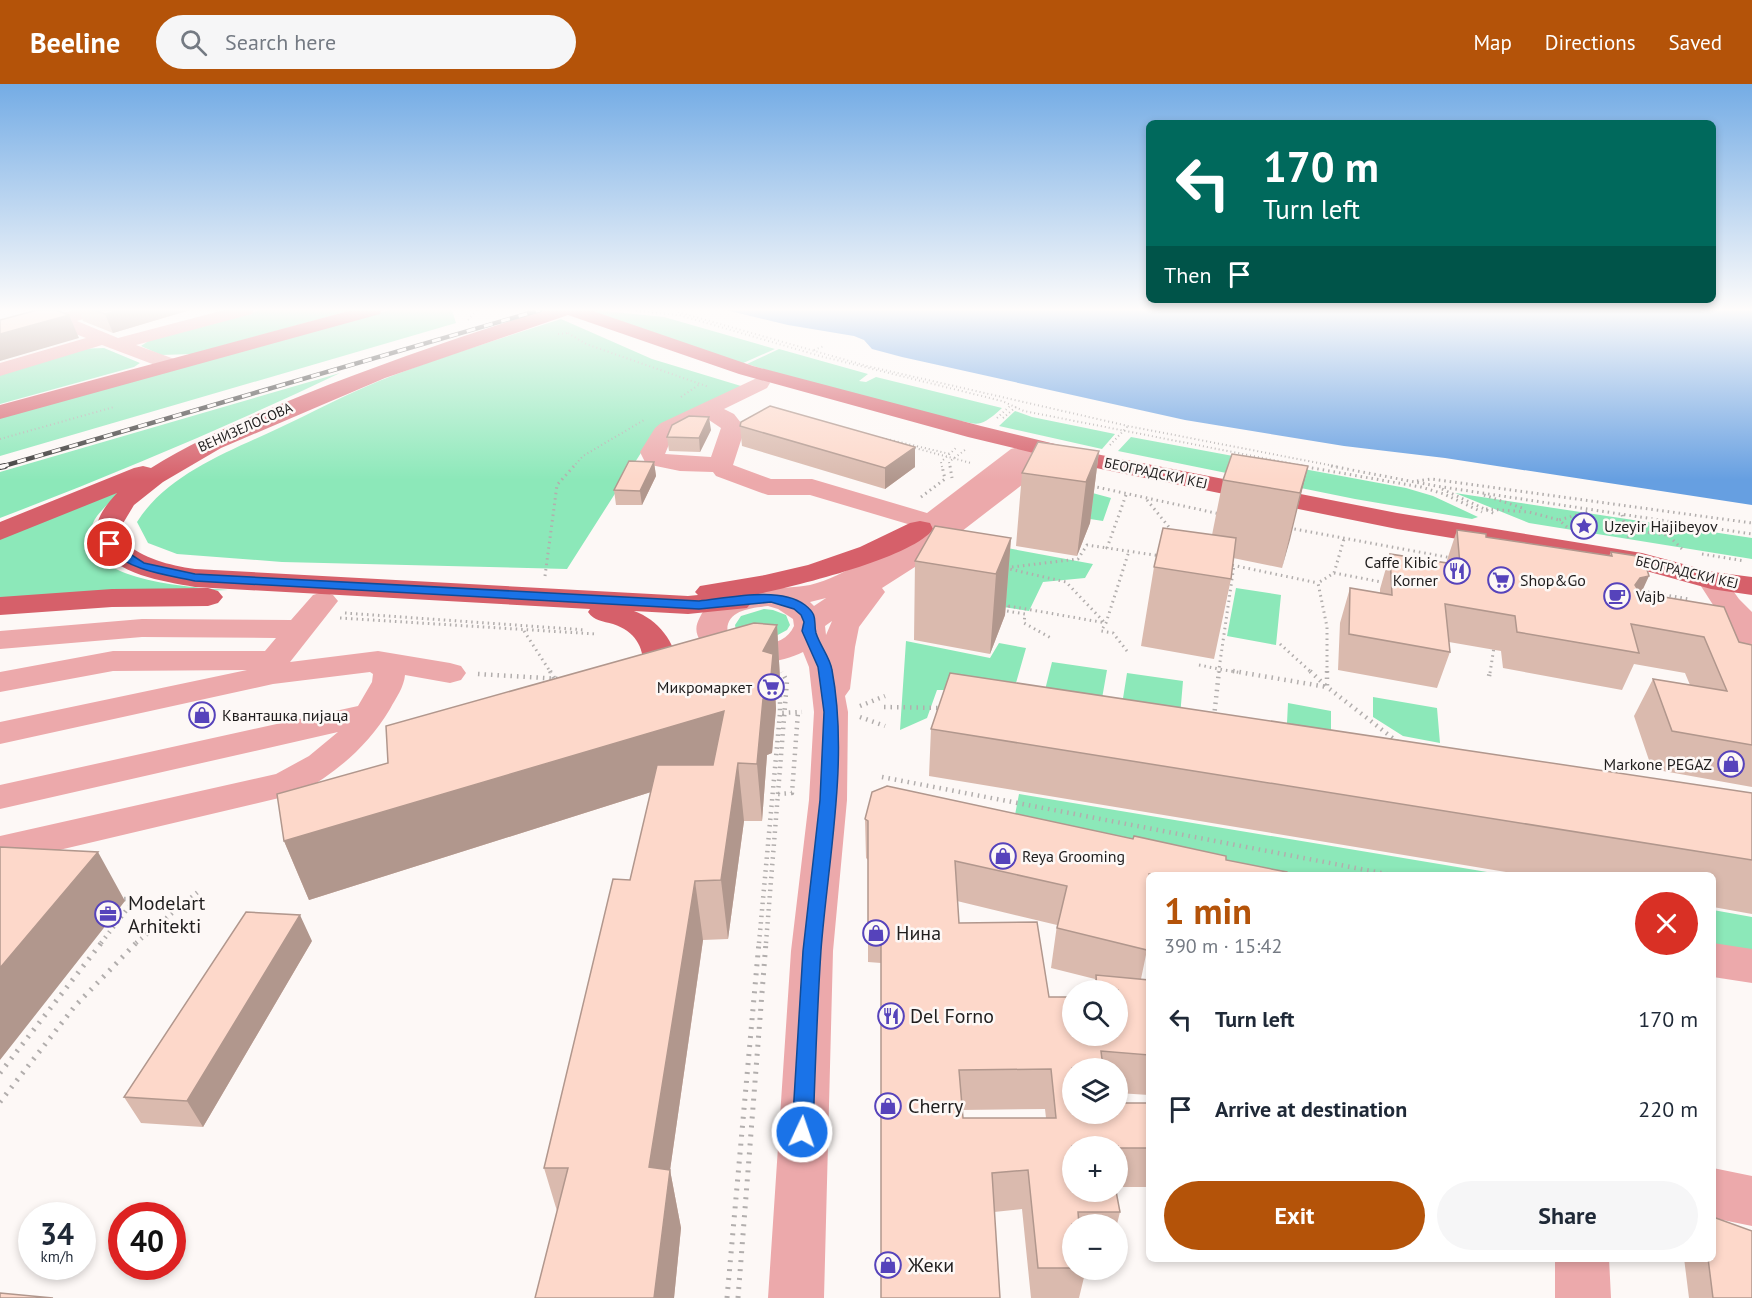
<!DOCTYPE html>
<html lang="en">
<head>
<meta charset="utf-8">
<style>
	body { margin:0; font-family:"PT Sans",sans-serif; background:#f6f6f7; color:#1f2937; height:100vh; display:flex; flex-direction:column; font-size:22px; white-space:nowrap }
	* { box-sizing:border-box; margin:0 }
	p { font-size:20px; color:#747a83 }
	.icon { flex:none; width:33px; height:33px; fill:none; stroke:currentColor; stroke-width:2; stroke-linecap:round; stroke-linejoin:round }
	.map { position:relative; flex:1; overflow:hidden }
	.drawer { position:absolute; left:1146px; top:788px; width:570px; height:390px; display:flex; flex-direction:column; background:#fff; border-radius:9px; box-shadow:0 3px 9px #0003 }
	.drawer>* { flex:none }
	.hud { position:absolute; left:1146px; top:36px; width:570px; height:183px; border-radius:9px; box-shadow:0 3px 9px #0003; background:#00695c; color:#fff; overflow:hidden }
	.fabs { position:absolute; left:1062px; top:896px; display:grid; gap:12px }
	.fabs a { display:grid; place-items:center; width:66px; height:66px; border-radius:50%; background:#fff; box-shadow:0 3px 9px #0003; font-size:30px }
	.speed { position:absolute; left:18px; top:1118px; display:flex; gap:12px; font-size:30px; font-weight:700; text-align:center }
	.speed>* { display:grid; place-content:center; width:78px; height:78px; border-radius:50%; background:#fff; box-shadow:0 3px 9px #0003; line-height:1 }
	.speed small { font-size:15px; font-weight:400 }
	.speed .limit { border:9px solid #d22; background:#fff; color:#111 }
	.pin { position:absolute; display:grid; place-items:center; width:51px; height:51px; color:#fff; margin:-26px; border:3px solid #fff; border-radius:50%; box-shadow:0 2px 6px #0007 }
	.me { position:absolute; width:66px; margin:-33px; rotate:3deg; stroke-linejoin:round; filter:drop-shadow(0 0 4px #0008) }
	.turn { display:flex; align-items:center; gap:21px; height:126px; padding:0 18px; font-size:27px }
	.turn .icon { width:78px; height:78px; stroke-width:2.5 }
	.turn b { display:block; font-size:42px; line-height:51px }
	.then { display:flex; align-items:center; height:57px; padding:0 18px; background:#0003; gap:12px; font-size:22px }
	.round { display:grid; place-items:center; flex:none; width:63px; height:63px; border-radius:32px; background:#f6f6f7 }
	.overview { display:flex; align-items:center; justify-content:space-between; height:102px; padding:0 18px }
	h1 { font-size:36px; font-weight:600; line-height:45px; color:#b45309 }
	.cta { display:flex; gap:12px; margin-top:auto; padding:12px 18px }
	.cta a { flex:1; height:69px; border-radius:36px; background:#b45309; color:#fff; font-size:24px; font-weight:600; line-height:69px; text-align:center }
	.cta a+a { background:#f6f6f7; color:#1f2937 }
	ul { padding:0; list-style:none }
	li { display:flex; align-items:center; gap:18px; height:90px; padding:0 18px }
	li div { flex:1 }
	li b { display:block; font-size:22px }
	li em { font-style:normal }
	header { display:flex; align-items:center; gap:36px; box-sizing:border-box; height:84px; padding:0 30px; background:#b45309; color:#fff }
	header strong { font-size:28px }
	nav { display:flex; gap:33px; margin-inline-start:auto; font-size:21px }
	.search { width:420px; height:54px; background:#f6f6f7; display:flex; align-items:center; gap:15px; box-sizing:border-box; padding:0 21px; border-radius:33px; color:#747a83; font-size:22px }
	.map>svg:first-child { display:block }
	.green { fill:#8ce8b9 }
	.water { fill:#669fe1 }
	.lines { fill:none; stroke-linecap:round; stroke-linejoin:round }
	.path-far3 { stroke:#b2aead; stroke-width:2; stroke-dasharray:1 3; stroke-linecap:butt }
	.path-far2 { stroke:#b2aead; stroke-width:3; stroke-dasharray:1.5 4; stroke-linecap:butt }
	.path-far1 { stroke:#b2aead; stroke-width:4.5; stroke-dasharray:1.5 5; stroke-linecap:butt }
	.path { stroke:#b2aead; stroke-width:5; stroke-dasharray:2 7; stroke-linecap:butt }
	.minor { fill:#eca9ab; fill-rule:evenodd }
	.major { fill:#d6606a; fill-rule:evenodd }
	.rail-far1-casing { stroke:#3c3a39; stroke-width:4.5 }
	.rail-casing { stroke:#3c3a39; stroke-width:6 }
	.rail-far1 { stroke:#fdf8f6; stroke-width:3; stroke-dasharray:9; stroke-linecap:butt }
	.rail { stroke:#fdf8f6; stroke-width:4; stroke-dasharray:11; stroke-linecap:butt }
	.wall { fill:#dabaae; fill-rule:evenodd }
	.shaded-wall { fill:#b1978d }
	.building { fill:#fdd8ca; stroke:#b1978d; stroke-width:1.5; fill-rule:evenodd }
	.route { fill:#1a73e8; stroke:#114b97; stroke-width:1.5 }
	.labels { text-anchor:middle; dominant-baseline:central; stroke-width:5; stroke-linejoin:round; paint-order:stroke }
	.far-street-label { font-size:14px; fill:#201e1e; stroke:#fdf8f6 }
	.poi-label { font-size:16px; fill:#201e1e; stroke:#fdf8f6; text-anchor:start }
	.near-poi-label { font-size:20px; fill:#201e1e; stroke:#fdf8f6; text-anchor:start }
</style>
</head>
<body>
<header>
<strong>Beeline</strong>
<div class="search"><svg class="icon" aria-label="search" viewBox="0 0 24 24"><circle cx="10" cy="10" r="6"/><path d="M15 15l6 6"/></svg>Search here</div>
<nav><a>Map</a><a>Directions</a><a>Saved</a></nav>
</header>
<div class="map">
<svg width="1752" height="1214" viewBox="0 0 1752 1214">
	<rect width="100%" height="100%" fill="#fdf8f6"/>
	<path class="green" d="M261 226H352L192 270 161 271 141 262 150 256Z
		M390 226H452L456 239 0 372V333Z
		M594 226 664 233 775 265 741 280 584 228Z
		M561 235 652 275 741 302 653 350 567 485 282 478 177 470 148 459 137 438C167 390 230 367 279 344 313 328 345 311 379 297 438 273 500 255 561 235Z
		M104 264 140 279 134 283 0 320V289L76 265Z
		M779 265 868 290 859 297 866 298 876 293 1002 324C974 350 977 336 944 335L832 306 747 280Z
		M340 289C229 342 115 390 0 434V388Z
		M1015 327 1032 333 1115 350 1102 365 999 342Z
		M1131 353 1406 404 1433 412 1478 433 1472 435 1355 415 1118 367Z
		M132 399C122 408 98 426 93 439 70 498 195 503 228 506L65 512 0 518V451Z
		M1074 404 1111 414 1103 437 1038 427Z
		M1455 409 1752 454V475L1529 439Z
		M991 461 1093 480 1085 494 1043 498 1029 527 932 512Z
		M1236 504 1281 511 1276 561 1227 552Z
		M764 525 773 526 786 531 790 541 787 546 774 553 736 546 735 541 741 532Z
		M906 557 990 574 999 559 1026 564 1014 606H937L927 634 900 646Z
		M1052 578 1107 586 1097 643 1038 634Z
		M1127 589 1183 597 1178 656 1118 646Z
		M1373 613 1437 624 1440 659 1403 652 1373 633Z
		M1288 619 1331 627V647L1287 639Z
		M1019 710 1499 790H1287L1014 736Z
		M1713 826 1752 833V875L1713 869Z"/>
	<path class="water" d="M726 226H1752V421L1445 374 1344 362 1185 336 902 273 872 265 864 256 854 252 788 241Z"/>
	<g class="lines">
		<path class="path-far3" d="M636 227 679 231 820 272 1002 317 1024 327 1309 383
			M678 228 867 282 1128 342 1339 383
			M468 236 477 226
			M568 249 586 260 709 303
			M558 250 569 249
			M814 266 824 262
			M681 313 700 300
			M997 334 1011 321
			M1003 334 1016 323
			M882 354 950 370
			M0 355 114 323
			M1110 361 1128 342
			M911 363 971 379
			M573 383 583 372 644 336
			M942 383 941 378 957 363
			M950 383 949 378 965 366"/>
		<path class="path-far2" d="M950 382 952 394
			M1301 382 1421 403 1444 410 1482 428
			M1331 382 1436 402 1752 450
			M1417 397 1431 395 1752 439
			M1092 402 1220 430
			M1442 405 1495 430
			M1126 411 1107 464 1161 472
			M1484 411 1525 425
			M921 413 945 395 942 382
			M1147 416 1173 448
			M1486 425 1529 428 1559 436
			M1622 431 1629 455
			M1567 443 1559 436 1590 427
			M1289 444 1452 474
			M1626 446 1668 451 1683 466
			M1668 451 1686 441
			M1702 470 1745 477
			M1227 480 1318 499
			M1012 483 1078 475 1087 461 1107 464
			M1005 484 1066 498 1105 539
			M1334 489 1387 499
			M545 492 557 401 574 382
			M1637 506 1689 515
			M1003 521 1106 539
			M1009 522 1007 527 1025 530 1024 539 1051 554
			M345 529 586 546
			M340 534 596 550
			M524 547 551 589
			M1280 560 1312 589
			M1127 567 1113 549 1101 547 1106 539 1129 467
			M1199 581 1219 585 1234 481
			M1219 589V585L1242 589
			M1327 589V543L1318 499 1334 489 1344 455
			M1490 589 1494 563"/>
		<path class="path-far1" d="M550 587 554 594
			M1233 587 1327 603 1310 587
			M1327 587V603L1399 659
			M478 590 561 595
			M1489 592 1490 587
			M777 593 780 599V629L802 628
			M860 622 885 612
			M884 623 943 624
			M860 633 885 642
			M1214 633 1219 587
			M882 693 1387 790
			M778 710 792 709 798 628
			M101 859 135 815H121
			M136 859 199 807
			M759 859 780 629
			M766 859 787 597 782 588"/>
		<path class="path" d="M0 989 102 858
			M0 1018 75 922 137 858
			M727 1214 759 858
			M738 1214 766 858"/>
		<path class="minor" d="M73 226H100L98 230 77 237 118 254 224 226H254L252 230 136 261 177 276 180 280 177 284 170 286 163 284 102 261 0 292V279L86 254 52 241 49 237 52 233Z
			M759 293 767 294 770 299 767 304 724 325 734 330 745 344 733 381 771 395H812L927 429 1011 365 1040 357 1048 359 1055 372 1049 380 918 481 882 504 885 508 859 543 855 563 850 605 845 612 848 628 847 716 833 867 824 1214H768L791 867 809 716 814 628 809 583 803 568C776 582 720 586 701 558 695 549 695 542 700 533 716 499 779 507 810 501 848 492 881 464 911 441L810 411H768L759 408 716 392 713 388 680 387 646 380 640 368 655 344 661 339ZM706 334 721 344 711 373 665 370 672 353ZM826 514 814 522 810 518ZM768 522 778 525 793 535 794 542C784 566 745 564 728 551 723 527 749 524 768 522ZM832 537 826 551 825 542Z
			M1711 487 1721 490 1739 515 1752 528V563L1680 552 1676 545 1680 538 1691 536 1731 542 1717 527 1697 496 1701 490Z
			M323 508 333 511 338 517 290 578 378 567 450 579 461 582 466 589 461 596 450 599 405 591C404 603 396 614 390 625 367 663 338 687 300 709L0 780V752L276 690 309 672 338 648 0 725V701L358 622 372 598 373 590 370 588 273 600 0 660V638L247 586 113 587 0 608V588L113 567H265L276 554 142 553 0 565V547L142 535 291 536 313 511Z
			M1713 859 1752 865V899L1713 893Z
			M1713 1084 1752 1092V1142L1713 1134Z
			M1555 1174H1609L1611 1214H1555Z"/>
		<path class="major" d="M352 226H382L380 230 0 335V321Z
			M545 226H590L753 282 981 342 1096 370 1397 429 1642 469 1713 488 1752 493V511L1711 505 1639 485 1397 445 1096 384 968 353 739 290 568 231 385 294 221 364 163 398 134 421 122 441 123 457C144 475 168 481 195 485L688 512 698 511 695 508 700 502 765 491 808 481 860 463 910 439 920 437 930 439 933 445C914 474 785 505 748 512L752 518 747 524 688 530 634 527C666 538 690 578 669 609L657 612 645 609 641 602C647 574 643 550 613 540 603 537 594 537 588 528L590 525 195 503C161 497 118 491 96 460 93 438 103 424 117 409L0 456V438L134 384 143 382 151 384C199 354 251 332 303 311 383 279 464 251 545 226Z
			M208 504 218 507 223 513 218 519 208 522 112 523 0 531V513L112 505Z"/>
		<g class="rail-far1-casing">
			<path id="rail-far1" d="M0 383 540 226"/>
		</g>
		<g class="rail-casing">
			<path id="rail" d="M0 383 5 382"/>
		</g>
		<use href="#rail-far1" class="rail-far1"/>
		<use href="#rail" class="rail"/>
	</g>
	<path class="wall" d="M79 226H190L113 249 83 237Z
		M740 342 915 383 885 405 742 362Z
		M711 346 700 368 669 367 667 353Z
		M1099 367 1090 439 1077 472 1016 462 1022 389Z
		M654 378 656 392 642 421H616L614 406Z
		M1308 382 1282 484 1233 474 1231 495 1214 575 1141 562 1154 483 1212 451 1223 396Z
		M1457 446 1486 453 1609 472 1611 468 1641 509 1739 558 1752 561V703L1652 685 1634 632 1653 595 1690 601 1685 589 1634 580 1622 606 1503 584 1501 567 1449 558 1450 568 1437 604 1338 586 1340 539 1350 504 1380 509V505L1390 470 1446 479Z
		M1011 454 1005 531 990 570 914 556 915 477Z
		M777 541 780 595 775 605 776 625 772 669 767 671 762 737H744L728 855 703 856 700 878 670 1086 681 1144 674 1214H535L557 1127 544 1084 630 796 651 708 309 816 284 757 388 679Z
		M931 645 1752 709V830L1713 823V790H1518L929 692Z
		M865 735 1149 790 1147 866 1141 895 1149 896V1011L1118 1009V984H1072V1029L1149 1019V1103H1118V1062H1072L1120 1128 1117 1140H1072V1185H1086L1079 1214H1031L1022 1125 994 1128 881 879 868 878V776L866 774ZM957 817 1057 841 1051 884 1095 895 1093 906H1118L1072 951 1049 913 959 839ZM1045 1025 1046 1034H963L962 1026Z
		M312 857 203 1043 141 1039 124 1013Z
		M1684 1174H1713L1752 1214H1689Z"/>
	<path class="shaded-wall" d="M120 226H190L113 249 105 230Z
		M69 231 79 254 0 277V250Z
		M709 333 711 346 700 368 699 354Z
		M915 363V383L885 405V384Z
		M1099 367 1090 439 1077 472 1086 398Z
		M654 378 656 392 642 421 640 407Z
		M1308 382 1290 456 1282 484 1300 409Z
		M1011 454 1005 531 990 570 996 490Z
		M1649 492 1633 527 1635 501 1640 494Z
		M777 541 780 595 775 605 776 625 772 669 767 671 762 737 757 680 763 567Z
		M724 627 730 683 309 816 284 757Z
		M738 679 744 737 728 855 721 796Z
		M98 768 125 817 0 976V884Z
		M695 797 703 856 662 1142 649 1083Z
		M300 831 312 857 203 1043 187 1017Z
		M670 1086 681 1144 674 1214H654Z"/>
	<path class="building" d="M37 226H56L69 231 0 250V236Z
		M94 226H120L105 230Z
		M770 322 915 363 885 384 740 342 741 338Z
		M689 332 709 333 699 354 667 353 672 341Z
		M1038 358 1099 367 1086 398 1022 389Z
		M1232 370 1308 382 1300 409 1223 396Z
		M629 377 654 378 640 407 614 406Z
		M935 442 1011 454 996 490 915 477Z
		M1163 444 1236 454 1231 495 1154 483Z
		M1457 446 1486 450V453L1612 472 1611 468 1643 473 1649 492 1640 494 1635 501 1640 509 1724 523 1739 558 1752 561V661L1672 647 1653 595 1727 607 1704 553 1631 540 1639 569 1517 548 1515 532 1445 520 1450 568 1349 550 1350 504 1392 511 1390 470 1460 481Z
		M754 539 777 541 763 567 773 570 769 613 763 615 757 680 738 679 721 796 695 797 649 1083 670 1086 654 1214H535L568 1084H544L613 795 630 796 657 681H713L724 627 284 757 277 710 388 679 386 642Z
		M950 589 1752 709V776L931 645Z
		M887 702 1133 755 1134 752 1226 772V776L1287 788 1288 790H1149V854L1147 866 1057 844 1067 802 955 777 959 839 1037 838 1049 913H1072V951H1118V906H1097L1096 891 1149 896V971L1101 967 1103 984H1072V1029H1118V1019H1149V1064H1118V1062H1072V1107H1116L1120 1128H1078L1079 1140H1072V1184H1038L1028 1086 992 1089 1000 1214H881V839L868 838V737L865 735 872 708ZM1051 985 1056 1034H963L959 986Z
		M0 763 98 768 0 884Z
		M246 828 300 831 187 1017 124 1013Z
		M1713 1133 1752 1147V1214H1713L1708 1174H1713Z
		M0 1209 53 1214H0Z"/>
	<linearGradient id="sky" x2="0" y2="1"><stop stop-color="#74ace5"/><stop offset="0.57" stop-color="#fefcfb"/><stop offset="1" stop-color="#fefcfb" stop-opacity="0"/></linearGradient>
	<rect width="1752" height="396" fill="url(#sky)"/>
	<path class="route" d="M110 457 144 479 195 490 699 517C728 514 780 502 805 521 819 532 813 537 816 549 820 562 830 573 832 586 849 676 828 776 821 866 817 927 815 987 813 1048L810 1054 802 1057 795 1054 792 1048 803 867 820 716 824 628 818 583 802 547 804 538 801 531 794 525 771 518 699 525 195 497C162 490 131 487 105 463V458Z"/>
	<defs>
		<g id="sight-ring" transform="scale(1.35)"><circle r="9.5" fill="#fdf8f6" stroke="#5643bb" stroke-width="1.5"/><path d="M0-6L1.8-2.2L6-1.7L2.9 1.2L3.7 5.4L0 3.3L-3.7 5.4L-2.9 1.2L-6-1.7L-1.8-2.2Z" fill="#5643bb"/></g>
		<g id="restaurant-ring" transform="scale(1.35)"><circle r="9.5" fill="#fdf8f6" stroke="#5643bb" stroke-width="1.5"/><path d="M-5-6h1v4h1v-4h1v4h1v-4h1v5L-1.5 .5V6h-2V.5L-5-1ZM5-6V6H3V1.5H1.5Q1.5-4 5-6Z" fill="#5643bb"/></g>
		<g id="supermarket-ring" transform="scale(1.35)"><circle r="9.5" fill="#fdf8f6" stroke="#5643bb" stroke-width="1.5"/><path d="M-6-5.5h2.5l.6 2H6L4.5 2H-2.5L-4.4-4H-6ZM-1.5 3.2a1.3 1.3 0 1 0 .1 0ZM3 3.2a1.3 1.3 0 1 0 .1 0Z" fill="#5643bb"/></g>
		<g id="cafe-ring" transform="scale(1.35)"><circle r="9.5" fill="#fdf8f6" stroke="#5643bb" stroke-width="1.5"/><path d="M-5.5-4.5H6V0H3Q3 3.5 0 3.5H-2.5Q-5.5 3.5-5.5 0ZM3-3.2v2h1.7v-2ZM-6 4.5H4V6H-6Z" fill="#5643bb"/></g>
		<g id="shop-ring" transform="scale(1.35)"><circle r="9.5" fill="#fdf8f6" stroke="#5643bb" stroke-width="1.5"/><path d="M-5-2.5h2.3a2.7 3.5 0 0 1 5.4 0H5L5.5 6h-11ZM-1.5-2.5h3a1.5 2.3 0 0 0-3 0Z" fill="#5643bb"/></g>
		<g id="office-ring" transform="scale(1.35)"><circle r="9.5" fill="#fdf8f6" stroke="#5643bb" stroke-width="1.5"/><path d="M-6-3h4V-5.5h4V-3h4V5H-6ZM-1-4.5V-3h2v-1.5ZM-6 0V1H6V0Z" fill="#5643bb"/></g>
	</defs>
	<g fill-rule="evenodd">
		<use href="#sight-ring" x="1584" y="442"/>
		<use href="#restaurant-ring" x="1457" y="487"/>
		<use href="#supermarket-ring" x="1501" y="496"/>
		<use href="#cafe-ring" x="1617" y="512"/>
		<use href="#supermarket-ring" x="771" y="603"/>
		<use href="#shop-ring" x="202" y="631"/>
		<use href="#shop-ring" x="1731" y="680"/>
		<use href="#shop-ring" x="1003" y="772"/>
		<use href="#office-ring" x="108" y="830"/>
		<use href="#shop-ring" x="876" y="849"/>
		<use href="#restaurant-ring" x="891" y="932"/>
		<use href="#shop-ring" x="888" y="1022"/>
		<use href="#shop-ring" x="888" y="1181"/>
	</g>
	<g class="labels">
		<g class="far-street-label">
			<text transform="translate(245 343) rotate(-24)">ВЕНИЗЕЛОСОВА</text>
			<text transform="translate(1156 389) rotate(12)">БЕОГРАДСКИ КЕЈ</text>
			<text transform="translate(1687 488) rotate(13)">БЕОГРАДСКИ КЕЈ</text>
		</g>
		<g class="poi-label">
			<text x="1604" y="442">Uzeyir Hajibeyov</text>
			<text x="1438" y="478" text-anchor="end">Caffe Kibic<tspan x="1438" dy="18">Korner</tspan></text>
			<text x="1520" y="496">Shop&amp;Go</text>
			<text x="1636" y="512">Vajb</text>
			<text x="752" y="603" text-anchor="end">Микромаркет</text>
			<text x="222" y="631">Кванташка пијаца</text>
			<text x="1712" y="680" text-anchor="end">Markone PEGAZ</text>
			<text x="1022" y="772">Reya Grooming</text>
		</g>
		<g class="near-poi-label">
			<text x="128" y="819">Modelart<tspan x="128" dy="23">Arhitekti</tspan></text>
			<text x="896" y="849">Нина</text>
			<text x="910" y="932">Del Forno</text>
			<text x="908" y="1022">Cherry</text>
			<text x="908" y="1181">Жеки</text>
		</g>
	</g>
</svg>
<div class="fabs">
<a><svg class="icon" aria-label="search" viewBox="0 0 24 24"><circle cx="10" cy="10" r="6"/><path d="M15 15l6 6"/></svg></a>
<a><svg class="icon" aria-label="layers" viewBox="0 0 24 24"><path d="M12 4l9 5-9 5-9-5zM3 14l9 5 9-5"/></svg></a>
<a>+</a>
<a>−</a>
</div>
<div class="speed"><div>34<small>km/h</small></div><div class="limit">40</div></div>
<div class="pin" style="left:110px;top:460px;background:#d93025"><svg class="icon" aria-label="arrive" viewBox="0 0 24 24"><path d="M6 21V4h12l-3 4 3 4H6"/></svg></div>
<svg class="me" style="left:802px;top:1048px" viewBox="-20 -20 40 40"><circle r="17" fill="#1a73e8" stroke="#fff" stroke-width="3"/><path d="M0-11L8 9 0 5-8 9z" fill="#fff"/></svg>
<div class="hud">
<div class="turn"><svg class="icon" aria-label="left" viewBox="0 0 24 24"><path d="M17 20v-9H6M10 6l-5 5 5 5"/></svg><div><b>170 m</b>Turn left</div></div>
<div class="then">Then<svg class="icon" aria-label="arrive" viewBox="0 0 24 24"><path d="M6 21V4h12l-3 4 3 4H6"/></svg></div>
</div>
<section class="drawer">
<div class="overview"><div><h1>1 min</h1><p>390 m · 15:42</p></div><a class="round" style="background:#d93025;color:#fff"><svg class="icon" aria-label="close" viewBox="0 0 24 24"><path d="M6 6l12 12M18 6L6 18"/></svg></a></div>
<ul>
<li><svg class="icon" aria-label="left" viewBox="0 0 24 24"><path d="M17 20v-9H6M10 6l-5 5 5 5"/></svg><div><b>Turn left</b></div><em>170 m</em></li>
<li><svg class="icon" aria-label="arrive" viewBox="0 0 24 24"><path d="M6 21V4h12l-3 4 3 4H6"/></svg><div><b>Arrive at destination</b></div><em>220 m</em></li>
</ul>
<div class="cta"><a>Exit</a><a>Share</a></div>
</section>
</div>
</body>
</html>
